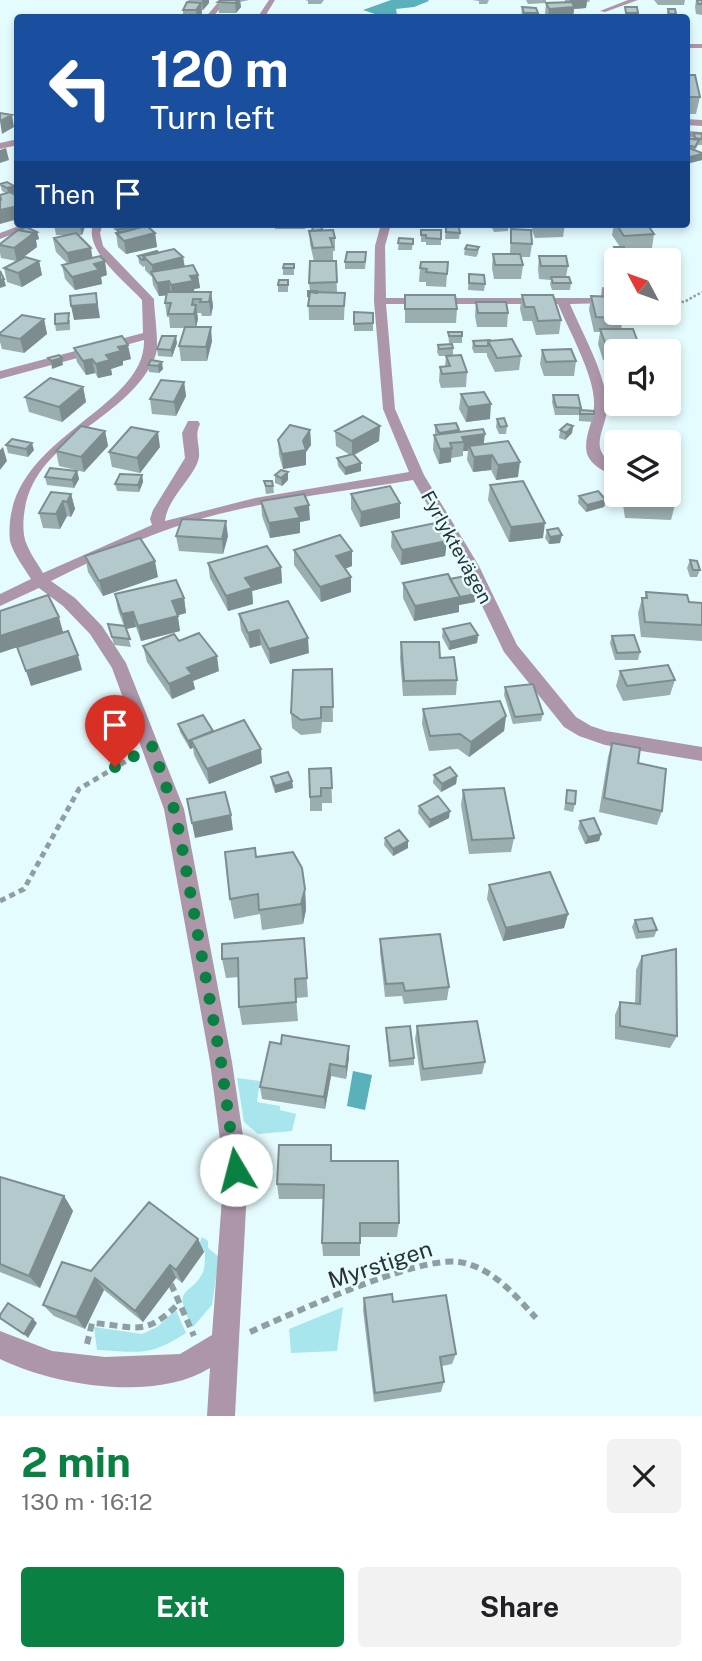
<!DOCTYPE html>
<html lang="en">
<head>
<meta charset="utf-8">
<style>
	body { margin:0; font-family:"Public Sans",sans-serif; background:#f2f2f2; color:#202124; height:100vh; display:flex; flex-direction:column; font-size:26px; white-space:nowrap }
	* { box-sizing:border-box; margin:0 }
	p { font-size:23px; color:#757577 }
	.icon { flex:none; width:38px; height:38px; fill:none; stroke:currentColor; stroke-width:2; stroke-linecap:round; stroke-linejoin:round }
	.map { position:relative; height:1416px; overflow:hidden }
	.panel { display:flex; flex-direction:column; background:#fff; flex:1 }
	.panel>* { flex:none }
	.top-card { position:absolute; left:14px; top:14px; width:676px; height:214px; border-radius:7px; box-shadow:0 4px 10px #0003; background:#1a4fa0; color:#fff; overflow:hidden }
	.needle { width:46px; rotate:311deg }
	.fabs { position:absolute; left:604px; top:248px; display:grid; gap:14px }
	.fabs a { display:grid; place-items:center; width:77px; height:77px; border-radius:7px; background:#fff; box-shadow:0 4px 10px #0003; font-size:35px }
	.pin { position:absolute; display:grid; place-items:center; width:60px; height:60px; color:#fff; margin:-72px -30px; border-radius:50% 50% 50% 0; rotate:-45deg; box-shadow:0 0 7px #0007 }
	.pin .icon { rotate:45deg }
	.me { position:absolute; width:77px; margin:-38px; rotate:352deg; stroke-linejoin:round; filter:drop-shadow(0 0 5px #0008) }
	.turn { display:flex; align-items:center; gap:24px; height:147px; padding:0 21px; font-size:32px }
	.turn .icon { width:91px; height:91px; stroke-width:2.5 }
	.turn b { display:block; font-size:49px; line-height:60px }
	.then { display:flex; align-items:center; height:66px; padding:0 21px; background:#0003; gap:14px; font-size:26px }
	.round { display:grid; place-items:center; flex:none; width:74px; height:74px; border-radius:7px; background:#f2f2f2 }
	.head { display:flex; align-items:center; justify-content:space-between; height:119px; padding:0 21px }
	h1 { font-size:42px; font-weight:700; line-height:52px; color:#0b8043 }
	.primary-button { display:flex; gap:14px; margin-top:auto; padding:14px 21px }
	.primary-button a { flex:1; height:80px; border-radius:7px; background:#0b8043; color:#fff; font-size:28px; font-weight:700; line-height:80px; text-align:center }
	.primary-button a+a { background:#f2f2f2; color:#202124 }
	.map>svg:first-child { display:block }
	.green { fill:#a8e5ec }
	.water { fill:#5ab0bb }
	.lines { fill:none; stroke-linecap:round; stroke-linejoin:round }
	.path-far2 { stroke:#8f9fa1; stroke-width:2.5; stroke-dasharray:2.5 2; stroke-linecap:butt }
	.path-far1 { stroke:#8f9fa1; stroke-width:5; stroke-dasharray:6 4.5; stroke-linecap:butt }
	.path { stroke:#8f9fa1; stroke-width:6; stroke-dasharray:8 5; stroke-linecap:butt }
	.minor { fill:#ad96a8; fill-rule:evenodd }
	.wall { fill:#9aadaf }
	.shaded-wall { fill:#7d8d8f }
	.building { fill:#b3c9cc; stroke:#7d8d8f; stroke-width:2 }
	.route { stroke:#0b8043; stroke-width:12; stroke-dasharray:0 21.6 }
	.labels { text-anchor:middle; dominant-baseline:central; stroke-width:5; stroke-linejoin:round; paint-order:stroke }
	.street-label { font-size:19px; fill:#293233; stroke:#e5fcff }
	.near-street-label { font-size:23px; fill:#293233; stroke:#e5fcff }
</style>
</head>
<body>
<div class="map">
<svg width="702" height="1416" viewBox="0 0 702 1416">
	<rect width="100%" height="100%" fill="#e5fcff"/>
	<path class="green" d="M237 1078 260 1081 257 1102 280 1106V1110L296 1114 292 1131 258 1134 244 1122Z
		M202 1237 208 1241V1248L219 1257 212 1305 193 1327C168 1283 195 1297 204 1269 205 1264 205 1257 205 1252L198 1246Z
		M343 1307 337 1351 291 1353 289 1329Z
		M176 1310 186 1333C148 1357 141 1352 97 1350L94 1327 142 1334 157 1327Z"/>
	<path class="water" d="M391 0H428L429 1 414 7 396 9 397 15 375 14 363 10Z
		M353 1071 372 1075 365 1110 347 1106Z"/>
	<g class="lines">
		<path class="path-far2" d="M668 301 684 302 702 292"/>
		<path class="path-far1" d="M0 901 24 889 79 789 133 757"/>
		<path class="path" d="M171 1284 194 1336
			M250 1332C294 1313 416 1256 459 1262 492 1267 515 1295 536 1318
			M87 1344 92 1323C135 1326 145 1338 179 1303"/>
		<path class="minor" d="M220 0H227L212 18H205Z
			M269 0H275L264 18H257Z
			M628 0H638L605 12 600 11Z
			M686 44H702V48H686Z
			M686 119 702 120V126L686 125Z
			M686 131 702 132V138L686 137Z
			M18 139V145L0 149V143Z
			M24 224H39L0 239V233Z
			M93 224H103L100 233 103 246 154 299C154 313 160 346 155 357 128 420 38 437 25 508 23 519 22 535 27 545 31 555 38 564 43 573L152 525 150 519 153 510 185 458 182 433 188 421H198L200 424C194 436 200 444 199 457 196 476 167 498 165 521L255 498 409 472 383 409 374 301 375 246 381 224H391L385 246 386 298H601L602 287 612 289 611 303 570 304C583 335 604 370 607 403 609 429 584 447 616 466V476C605 473 591 465 587 454 583 436 594 422 594 406 596 378 569 331 558 304H386L395 409 424 475 479 566 517 645 576 717 591 726 606 731 702 747V761L605 745 579 736 564 727 504 652 463 566 413 480C340 492 265 500 193 521 144 536 97 558 51 581L75 598 102 626 126 663 184 809 232 1062 248 1170 235 1416H207L210 1368C156 1402 55 1386 0 1359V1331L52 1351 105 1357 180 1354 212 1335 224 1170 210 1062 164 809 112 668 90 634 63 606 39 588 0 606V594L31 579C24 568 13 553 10 541 0 438 146 412 144 340L0 379V371L143 333 142 300C125 281 84 251 93 224Z"/>
	</g>
	<path class="wall" d="M188 0H209V3L203 10H202V13L199 18H183V10L189 2Z
		M221 0H249L240 2 241 7 236 13H219L218 2Z
		M305 0H324L321 4H308V1Z
		M472 0H489L487 4H479V1Z
		M526 0H546V3L528 4Z
		M565 0H590L589 2H587L586 8 574 9 573 17 547 18 545 13 546 3 565 2Z
		M654 0H685L684 5H658Z
		M696 0H702V15L696 14 695 7Z
		M522 7 538 13 537 18H521Z
		M625 7 638 13 637 18H625Z
		M668 9 676 14V18H666Z
		M686 75 700 97 696 114H686Z
		M694 133 702 134V145H698L695 150 702 153V160L686 164V138L693 139Z
		M0 184 15 193H6L2 191Z
		M54 224H86L82 235H78L92 258 107 275 101 277 102 284 75 290 65 279 62 265 68 264 56 252 53 239 66 235H56Z
		M113 224H147L146 226 155 233 157 247 126 254 118 247 116 233H118L117 230H114Z
		M275 224H306L305 229H275Z
		M493 224H509L508 231 494 232 492 228Z
		M533 224H565L563 237 535 238 532 230Z
		M614 224H647L654 234 652 248 625 249V251L624 258H614L613 254 614 247H620L612 235Z
		M446 227 460 233 459 239H445Z
		M511 229 532 244 530 257H521L523 265 521 279H494L492 268 493 254H510Z
		M322 230 335 238V251H333V260L336 261 337 293H345L344 320H309L308 291H310L309 283 314 261 310 244 309 231Z
		M421 230 441 239V245H426V242H421Z
		M37 232 39 239 36 240 37 247 22 258 39 261 42 275 22 287 7 282 4 268 16 261 1 258 0 253V244Z
		M399 238 413 239 412 250H398Z
		M479 247 478 254 476 257 464 255 465 249Z
		M158 253 183 257 185 267 198 275 200 288 194 289V292H211L213 306 211 316H202L201 313H197L198 319 196 327 212 341 207 361H181L179 346 184 328H170L169 317H167L165 303 167 295 159 296 153 285 152 277 145 270V266L143 267 139 263 138 256Z
		M539 256 568 266 566 277 571 283 570 290H552L550 284 551 280 539 279 538 269Z
		M366 259 365 269H345V262Z
		M448 262 446 287 426 286V282H419L420 268Z
		M294 264V275H283V268Z
		M469 274 485 284 484 291 468 290Z
		M288 280V292H278V285Z
		M405 295 457 309 456 323H405Z
		M522 295 561 320 559 334 536 335 532 321H523L520 309Z
		M591 296 616 313H634L633 320H623L621 329 639 345 637 352H616V360H603L598 344 600 332H594L589 310Z
		M476 302 508 313 507 327H477L475 316Z
		M354 312 373 313V331H354Z
		M44 319 47 334 24 353 2 349 0 342V333Z
		M70 320V330L56 331 55 324Z
		M448 332 462 336V343H449Z
		M491 340 521 356 519 370 495 372 487 356V353H474L472 348 473 341Z
		M177 343 172 357 158 356 157 349Z
		M438 345 453 348V355L467 372 466 387 441 388 439 381 440 367 445 366 446 356H439L437 352Z
		M74 348 131 359 123 361V365L111 369 112 375 98 378 95 373 86 375 77 362Z
		M542 350 576 361 574 376H544L540 364Z
		M151 360 163 369 159 373 149 372 148 365Z
		M612 361 616 373V390H614L609 375Z
		M184 382 186 396 176 416 152 414 150 399Z
		M83 387 86 402 62 422 29 412 25 397Z
		M461 394 490 419 466 422 459 409Z
		M553 395 581 408 580 410 594 414 593 422 579 421V415H555L552 402Z
		M497 419 507 426 506 434H499L496 427Z
		M435 425 459 432 484 444 518 477 496 480 491 470 473 472 467 460 468 451H463V456L451 458V462L439 464 433 450 434 435H436L435 433Z
		M380 426 379 441 354 455 361 471 345 475 338 466 337 458 350 455 336 446 335 431Z
		M573 426 572 433 565 440 559 438 560 430Z
		M310 430 311 445 306 452V465L283 469 279 455 278 440Z
		M105 431 108 446 84 472 59 466 56 451Z
		M6 445 34 450 28 457 8 453Z
		M160 447 140 473 112 467 109 452Z
		M77 471 79 479 74 488 47 485 45 477Z
		M142 475 143 482 139 492 117 491 115 484Z
		M275 475 288 480 282 486 275 483Z
		M264 481 273 486 274 493 266 494Z
		M490 485 543 538 509 542 488 500Z
		M71 494 75 509 71 517 67 516 60 529 43 528 39 513Z
		M351 494 400 518 360 527 351 509Z
		M625 495H668L675 505 671 520 625 518 623 505Z
		M579 496 606 500 604 507 586 512 578 503Z
		M261 501 310 520 300 522V533L270 538 262 516Z
		M547 530 560 543 549 544 545 538Z
		M392 532 447 541 445 556 401 565 391 547Z
		M176 536H228L223 554 179 551Z
		M294 550 352 566 345 569 351 592 321 602 294 565Z
		M85 556 158 577 103 596 88 572Z
		M690 560 700 570 697 577H690L687 568Z
		M208 563 281 567 282 583 252 591 253 604 228 611 210 578Z
		M450 579 475 602 459 605V612L414 621 403 598V583Z
		M646 592 689 602 702 603V641L641 637 638 613 642 598H645Z
		M115 594 184 598 186 613 177 616 180 631 141 641 136 627 126 629 131 647 114 645 108 624 124 626 118 610Z
		M239 614 309 653 270 664 261 645 250 648 241 630Z
		M443 629 478 635 477 643 449 650 442 637Z
		M612 636 640 652 638 660H615L610 643Z
		M179 641 219 671 193 681 195 689 172 699 147 662 143 646Z
		M401 642 440 658 457 680 456 695 403 696 400 658Z
		M332 669 333 722H322L321 733 301 735 292 728 291 713Z
		M620 671 675 680 670 695 623 701 616 686Z
		M505 687 543 714 541 721 513 724 504 695Z
		M423 709 506 716 504 731 469 757 458 749 429 751 422 724Z
		M178 724 262 763 209 784 194 755 193 748 190 749 180 732Z
		M612 743 638 763 662 811 657 825 599 812 608 757Z
		M331 768 332 803H322V811H310V797Z
		M434 775 457 776 456 784 441 792 433 783Z
		M271 777 292 781 293 788 275 793 272 784Z
		M463 790 514 838 511 852 469 854 461 805Z
		M567 790 575 804 573 812 564 810Z
		M419 806 449 818 429 828 418 813Z
		M580 821 601 834 599 841 585 844 578 828Z
		M385 838 408 841V848L393 856 384 845Z
		M256 857 305 889 306 910 303 924 262 930 260 914 234 919 230 899Z
		M489 885 568 914 564 928 503 941 487 899Z
		M635 920 657 930 654 937 636 939 632 927Z
		M304 938 308 997 296 998 298 1021 242 1025 239 1007V977L226 978 222 959Z
		M380 939 449 987 447 1000 404 1004 402 996 385 997 380 952Z
		M642 956 677 1036 670 1048 615 1039V1015L620 1002 635 1004 636 970Z
		M417 1026 485 1062 482 1074 421 1081 415 1039Z
		M386 1028 414 1058V1065L389 1067 386 1034Z
		M349 1058 346 1079 331 1076 325 1109 262 1099 260 1087Z
		M332 1161 399 1223 397 1237H360V1256H323L322 1243 323 1199H279L277 1184Z
		M0 1177 64 1196 73 1211 40 1288 0 1272Z
		M198 1239 204 1252 182 1283 176 1278 143 1322 104 1290 85 1329 54 1316 43 1305 91 1271Z
		M364 1298 393 1302 456 1354 452 1364 442 1366 444 1382 441 1392 374 1402 363 1310Z"/>
	<path class="shaded-wall" d="M202 0H209V3L203 10Z
		M238 0H240L241 7 236 13 235 3Z
		M570 0H587L586 8 574 9 573 17 548 18 549 9 569 7Z
		M201 3 202 13 199 18H197L196 10Z
		M12 115 14 127 2 134 0 121Z
		M6 148 9 160 0 163V150Z
		M702 154V160L686 164V158Z
		M14 186 15 193 9 195 7 188Z
		M18 206V219L0 224V210Z
		M79 224H86L82 235Z
		M339 224H356V226L339 228Z
		M37 232 39 239 36 240 37 247 17 262 14 248Z
		M155 233 157 247 126 254 124 241Z
		M91 248 93 261 70 267 67 253Z
		M183 257 185 271 153 276 152 265Z
		M39 261 42 275 22 287 18 273Z
		M105 261 107 275 101 277 102 284 75 290 72 277 94 264Z
		M198 275 200 288 194 289 195 295 172 299 171 285 190 276Z
		M4 279 6 286 0 288V280Z
		M169 281 171 295 159 296 157 283Z
		M211 292 213 306 211 316 209 302Z
		M96 293 100 318 74 320 71 306Z
		M193 299 195 311 196 305 198 319 196 328 194 314 192 305Z
		M44 319 47 334 24 353 20 339Z
		M211 327 212 341 207 361 206 347Z
		M176 336 177 343 172 357 171 350Z
		M128 345 131 359 123 361V365L111 369 112 375 98 378 96 364 106 355 118 347Z
		M62 358 63 365 52 369 51 361Z
		M92 359 95 373 86 375 83 361Z
		M162 362 163 369 159 373 158 366Z
		M184 382 186 396 176 416 174 402Z
		M83 387 86 402 62 422 59 407Z
		M491 404 490 419 466 422 468 407Z
		M380 426 379 441 352 456V441Z
		M573 426 572 433 565 440 566 433Z
		M310 430 311 445 306 452V465L283 469 282 454 303 441Z
		M105 431 108 446 84 472 81 457Z
		M158 432 160 447 140 473 137 458Z
		M485 434 483 449 469 446 468 451H463L464 442 462 437Z
		M32 443 34 450 28 457 26 449Z
		M3 447 7 461 0 470V450Z
		M452 448 451 462 439 464 440 449Z
		M492 455 491 470 473 472 474 457Z
		M520 462 518 477 496 480 498 465Z
		M361 463V471L345 475V468Z
		M77 471 79 479 74 488 72 480Z
		M288 472V480L282 486 281 478Z
		M142 475 143 482 139 492 138 485Z
		M71 494 75 509 71 517 67 502Z
		M606 500 604 507 586 512 587 505Z
		M63 501 67 516 60 529 56 514Z
		M400 503V518L360 527 361 512Z
		M309 505 310 520 300 522V533L270 538 269 523 295 508Z
		M226 521 228 536 223 554 222 539Z
		M545 523 543 538 509 542 511 527Z
		M562 535 560 543 549 544 550 537Z
		M447 541 445 556 401 565 402 550Z
		M352 551V566L336 572V556Z
		M155 561 158 577 103 596 99 581Z
		M281 567 282 583 252 591 253 604 228 611 226 596 245 578Z
		M351 577V592L321 602 320 587Z
		M476 594 475 602 459 605V612L414 621 415 606Z
		M184 598 186 613 174 616 172 601Z
		M133 612 136 627 125 629 122 614Z
		M178 616 180 631 141 641 138 626Z
		M59 617 63 632 0 653V636Z
		M259 630 261 645 250 648 248 633Z
		M478 635 477 643 449 650 450 642Z
		M308 638 309 653 270 664 269 649Z
		M78 655 82 670 31 686 26 671Z
		M217 656 219 671 193 681 195 689 172 699 169 684 187 668Z
		M506 716 504 731 469 757 471 742Z
		M191 740 193 748 190 749 188 741Z
		M261 749 262 763 209 784 207 769Z
		M457 776 456 784 441 792 442 784Z
		M292 781 293 788 275 793V786Z
		M450 811 449 818 429 828 430 820Z
		M231 815 233 830 195 838 192 823Z
		M601 834 599 841 585 844 588 837Z
		M408 841V848L393 856V849Z
		M305 889 306 910 303 924 301 904Z
		M568 914 564 928 503 941 506 928Z
		M349 1046V1058L346 1079V1067Z
		M330 1064 331 1076 325 1109 324 1097Z
		M64 1196 73 1211 40 1288 29 1276Z
		M198 1239 204 1252 182 1283 176 1270Z
		M170 1265 176 1278 143 1322 135 1311Z
		M95 1278 104 1290 85 1329 76 1317Z
		M33 1319 37 1323 28 1338 24 1334Z"/>
	<path class="building" d="M221 0H238L235 3 218 2Z
		M697 0H702V4H698Z
		M187 2 201 3 196 10H183Z
		M572 2 574 7 549 9 546 3Z
		M522 7 536 8 538 13H524Z
		M625 7H637L638 13H626Z
		M668 9H675L676 14H669Z
		M686 75H695L700 97H686Z
		M0 113 12 115 0 121Z
		M694 133 702 134V139L695 138Z
		M686 138 699 140 695 147 686 145Z
		M689 148 702 153V154L686 158V149Z
		M7 182 14 186 7 188 0 184Z
		M10 192 18 196V206L0 210V201L1 200 0 195Z
		M616 224H647L654 234 624 236Z
		M147 226 155 233 124 241 116 233Z
		M26 227 37 232 34 233 19 230Z
		M134 227 135 229 119 233 117 230Z
		M313 227H322V230L312 231Z
		M446 227H459L460 233 446 232Z
		M511 229 531 230 532 244 511 243Z
		M18 230 34 233 14 248 0 245V244Z
		M333 230 335 238H330L333 247 313 248 309 231Z
		M421 230H441V239L426 238V235H421Z
		M76 233 91 248 67 253 54 238Z
		M399 238 413 239V244L398 243Z
		M467 245 479 247 477 250 465 249Z
		M614 247H624L625 251H615Z
		M174 249 183 257 152 265 143 256Z
		M157 251 158 253 143 256 144 260H142L138 256Z
		M347 252H366L365 262H345Z
		M493 254H520L523 265H495Z
		M100 256 105 261 94 264 99 270 72 277 62 265Z
		M539 256H566L568 266H541Z
		M25 257 39 261 18 273 4 268Z
		M629 259H645V261H629Z
		M310 261H336L337 282 309 283Z
		M421 262H448L447 274 426 272 427 269 420 268Z
		M284 264H294V268H283Z
		M193 265 198 275 190 276 193 281 171 285 169 281 157 283 151 272Z
		M0 271 4 279 0 280Z
		M469 274 484 275 485 284 469 283Z
		M551 277H569L571 283H553Z
		M279 280H288V285H278Z
		M308 291H317V293L310 292 309 296H308Z
		M167 292H211L209 302H200L201 299H193L192 305H196L194 314H168L171 303H165Z
		M310 292 345 293 344 306H308Z
		M96 293 97 304 71 306 70 296Z
		M405 295H455L457 309H405Z
		M522 295H553L561 320 538 321 534 307H525Z
		M591 296 616 297V313H622L623 318 596 317Z
		M476 302H506L508 313H478Z
		M354 312 373 313V323L354 324Z
		M69 313 68 323 55 324V314Z
		M22 315 44 319 20 339 0 335V333Z
		M185 327H211L206 347 179 346Z
		M600 329H633L639 345H606Z
		M448 332H462V336H449Z
		M122 336 128 345 118 347 121 351 106 355 110 360 96 364 92 359 83 361 74 348Z
		M162 336H176L171 350 157 349Z
		M512 339 521 356 497 358 488 341Z
		M491 340 488 341V346H475L473 341Z
		M452 344 453 348 439 349 438 345Z
		M571 349 576 361 546 362 542 350Z
		M59 355 62 358 51 361 48 358Z
		M461 355 467 372 442 374 440 367 450 366 446 356Z
		M151 360 162 362 158 366 148 365Z
		M612 361H616V373Z
		M50 378 83 387 59 407 25 397Z
		M161 380 184 382 174 402 150 399Z
		M484 392 491 404 468 407 461 394Z
		M553 395H578L581 408 556 407Z
		M580 410 594 411V414H580Z
		M363 416 380 426 352 441 335 431Z
		M504 418 507 426 500 427 497 419Z
		M456 423 459 430 439 433 435 425Z
		M567 424 573 426 566 433 560 430Z
		M290 425 310 430 303 441 306 450 282 454 278 440Z
		M81 426 105 431 81 457 56 451Z
		M131 427 158 432 137 458 109 452Z
		M483 429 485 434 462 437 464 442 450 443 452 448 440 449 434 435Z
		M12 439 32 443 26 449 6 445Z
		M508 441 520 462 498 465 492 455 474 457 469 446Z
		M353 454 361 463 345 468 337 458Z
		M50 468 77 471 72 480 45 477Z
		M281 470 288 472 281 478 275 475Z
		M120 474 142 475 138 485 115 484Z
		M668 478 675 505 628 503 627 495H668Z
		M264 481H272L273 486H266Z
		M523 481 545 523 511 527 490 485Z
		M390 486 400 503 361 512 351 494Z
		M598 491 606 500 587 505 579 496Z
		M51 492 71 494 67 502 63 501 56 514 39 513Z
		M304 494 309 505 295 508 300 518 269 523 261 501Z
		M182 519 226 521 222 539 176 536Z
		M435 523 447 541 402 550 392 532Z
		M558 528 562 535 550 537 547 530Z
		M340 535 352 551 336 556 351 577 320 587 294 550Z
		M140 538 155 561 99 581 85 556Z
		M267 546 281 567 245 578 252 588 226 596 208 563Z
		M690 560 697 561 700 570H693Z
		M448 574 460 597 415 606 403 583Z
		M465 576 476 594 460 597 450 579Z
		M176 580 184 598 172 601 178 616 138 626 133 612 122 614 115 594Z
		M646 592 687 595 689 602 702 603V625L645 622 642 598H647Z
		M48 595 59 617 0 636V611Z
		M288 601 308 638 269 649 259 630 248 633 239 614Z
		M470 623 478 635 450 642 443 629Z
		M108 624 125 626 130 639 112 637Z
		M68 631 78 655 26 671 17 647Z
		M199 633 217 656 187 668 192 674 169 684 143 646 174 634 179 641Z
		M634 635 640 652 617 653 612 636Z
		M401 642H439L440 658 454 657 457 680 404 681Z
		M668 665 675 680 627 686 620 671Z
		M332 669 333 707H321V718L301 720 291 713 293 670Z
		M533 684 543 714 515 717 505 687Z
		M500 701 506 716 471 742 460 734 430 736 423 709Z
		M203 715 213 731 188 741 178 724Z
		M244 720 261 749 207 769 191 740Z
		M612 743 640 748 638 763 666 769 662 811 604 798Z
		M450 767 457 776 442 784 434 775Z
		M331 768 332 788H321V796L310 797 309 769Z
		M288 772 292 781 275 786 271 777Z
		M504 788 514 838 472 840 463 790Z
		M567 790 576 791 575 804 566 803Z
		M225 792 231 815 192 823 187 799Z
		M438 796 450 811 430 820 419 806Z
		M594 818 601 834 588 837 580 821Z
		M399 830 408 841 393 849 385 838Z
		M255 848 256 857 293 852 302 868 305 889 301 904 259 910 258 894 230 899 225 852Z
		M550 872 568 914 506 928 489 885Z
		M652 918 657 930 639 932 635 920Z
		M440 934 449 987 405 991 403 983 386 984 380 939Z
		M304 938 307 978 295 979 296 1002 239 1007 238 958 222 959V944Z
		M676 949 677 1036 620 1026V1002L640 1004 642 956Z
		M477 1021 485 1062 423 1069 417 1026Z
		M410 1026 414 1058 390 1061 386 1028Z
		M282 1035 349 1046 346 1067 330 1064 324 1097 260 1087 270 1042 281 1044Z
		M279 1145H331V1161H398L399 1223H360V1243H322L324 1185 277 1184Z
		M0 1177 64 1196 29 1276 0 1264Z
		M149 1202 198 1239 176 1270 170 1265 135 1311 95 1278 76 1317 43 1305 62 1262 91 1271Z
		M392 1294 393 1302 446 1295 456 1354 440 1357 444 1382 375 1393 364 1298Z
		M8 1303 33 1319 24 1334 0 1318V1315Z"/>
	<g class="lines">
		<path class="route" d="M115 767 152 746 174 809 180 836 221 1062 236 1170"/>
	</g>
	<g class="labels">
		<g class="street-label">
			<text transform="translate(457 547) rotate(61)">Fyrlyktevägen</text>
		</g>
		<g class="near-street-label">
			<text transform="translate(380 1264) rotate(-18)">Myrstigen</text>
		</g>
	</g>
</svg>
<div class="fabs">
<a><svg class="needle" viewBox="-14 -14 28 28"><path d="M0-13l5 13h-10z" fill="#e53935"/><path d="M0 13l5-13h-10z" fill="#757577"/></svg></a>
<a><svg class="icon" aria-label="sound" viewBox="0 0 24 24"><path d="M4 9h4l5-4v14l-5-4H4zM17 9q2 3 0 6"/></svg></a>
<a><svg class="icon" aria-label="layers" viewBox="0 0 24 24"><path d="M12 4l9 5-9 5-9-5zM3 14l9 5 9-5"/></svg></a>
</div>
<div class="pin" style="left:115px;top:767px;background:#d93025"><svg class="icon" aria-label="arrive" viewBox="0 0 24 24"><path d="M6 21V4h12l-3 4 3 4H6"/></svg></div>
<svg class="me" style="left:236px;top:1170px" viewBox="-20 -20 40 40"><circle r="19" fill="#fff"/><path d="M0-13L10 11 0 6-10 11z" fill="#0b8043"/></svg>
<div class="top-card">
<div class="turn"><svg class="icon" aria-label="left" viewBox="0 0 24 24"><path d="M17 20v-9H6M10 6l-5 5 5 5"/></svg><div><b>120 m</b>Turn left</div></div>
<div class="then">Then<svg class="icon" aria-label="arrive" viewBox="0 0 24 24"><path d="M6 21V4h12l-3 4 3 4H6"/></svg></div>
</div>
</div>
<section class="panel">
<div class="head"><div><h1>2 min</h1><p>130 m · 16:12</p></div><a class="round"><svg class="icon" aria-label="close" viewBox="0 0 24 24"><path d="M6 6l12 12M18 6L6 18"/></svg></a></div>
<div class="primary-button"><a>Exit</a><a>Share</a></div>
</section>
</body>
</html>
